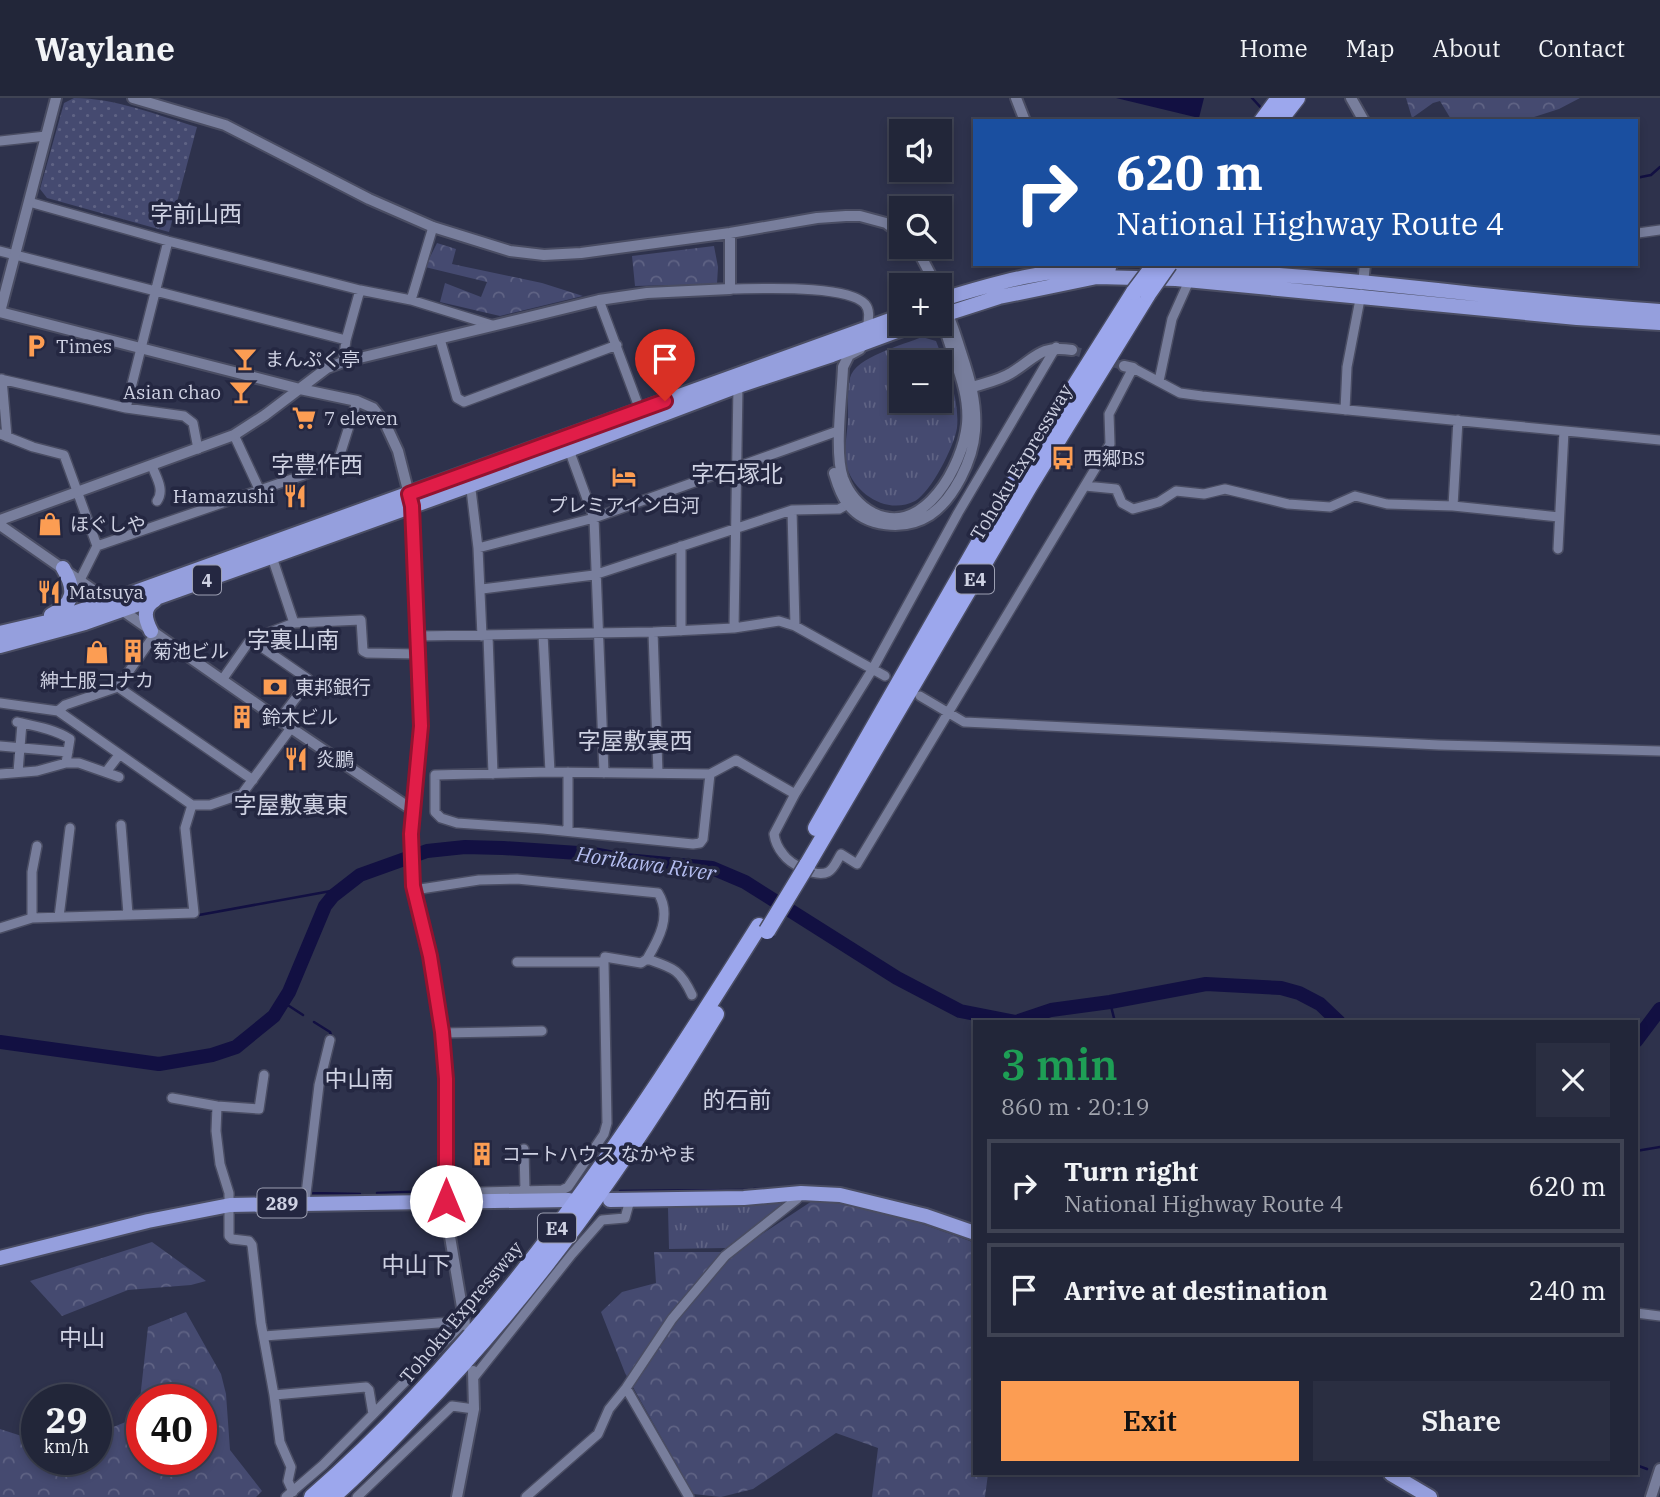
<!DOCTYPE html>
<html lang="en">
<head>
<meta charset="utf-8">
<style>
	body { margin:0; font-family:"IBM Plex Serif","Noto Sans JP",serif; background:#2a2e41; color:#f1f3f6; height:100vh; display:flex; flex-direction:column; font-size:26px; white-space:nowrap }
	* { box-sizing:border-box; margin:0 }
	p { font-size:23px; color:#a2a5ae }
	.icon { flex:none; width:38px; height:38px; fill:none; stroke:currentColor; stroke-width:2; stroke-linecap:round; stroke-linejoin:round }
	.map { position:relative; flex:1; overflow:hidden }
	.side { position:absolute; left:973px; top:922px; width:665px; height:455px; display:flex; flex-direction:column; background:#222639; border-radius:0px; box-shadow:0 4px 10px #0003,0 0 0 2px #3f4353 }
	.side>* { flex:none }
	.top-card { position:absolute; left:973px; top:21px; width:665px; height:147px; border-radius:0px; box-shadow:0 4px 10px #0003,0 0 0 2px #3f4353; background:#1a4fa0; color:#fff; overflow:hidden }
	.buttons { position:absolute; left:889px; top:21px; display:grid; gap:14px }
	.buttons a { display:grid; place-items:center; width:63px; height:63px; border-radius:0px; background:#222639; box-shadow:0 4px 10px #0003,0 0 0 2px #3f4353; font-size:35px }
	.speed { position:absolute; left:21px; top:1286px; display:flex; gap:14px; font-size:35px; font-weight:700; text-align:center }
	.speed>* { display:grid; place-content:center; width:91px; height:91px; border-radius:50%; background:#222639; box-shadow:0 4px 10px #0003,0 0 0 2px #3f4353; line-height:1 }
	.speed small { font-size:18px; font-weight:400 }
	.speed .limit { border:10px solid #d22; background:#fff; color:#111 }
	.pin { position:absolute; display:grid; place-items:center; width:60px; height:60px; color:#fff; margin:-72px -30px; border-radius:50% 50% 50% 0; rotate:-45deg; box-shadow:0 0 7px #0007 }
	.pin .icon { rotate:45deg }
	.me { position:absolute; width:77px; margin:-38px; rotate:0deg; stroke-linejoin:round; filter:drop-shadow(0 0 5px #0008) }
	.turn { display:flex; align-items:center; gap:24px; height:147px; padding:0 28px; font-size:32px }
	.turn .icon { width:91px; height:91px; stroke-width:2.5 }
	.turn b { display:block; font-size:49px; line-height:60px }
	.round { display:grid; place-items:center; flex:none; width:74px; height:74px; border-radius:0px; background:#2a2e41 }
	.head { display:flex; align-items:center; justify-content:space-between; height:119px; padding:0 28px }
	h1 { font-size:42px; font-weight:600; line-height:52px; color:#1e9e55 }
	.action { display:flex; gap:14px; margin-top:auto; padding:14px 28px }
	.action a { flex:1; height:80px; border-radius:0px; background:#fc9d53; color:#111; font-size:28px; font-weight:600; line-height:80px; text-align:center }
	.action a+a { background:#2a2e41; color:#f1f3f6 }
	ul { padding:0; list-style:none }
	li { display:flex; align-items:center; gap:21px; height:94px; margin:0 14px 10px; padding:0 14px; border:4px solid #3f4353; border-radius:0px }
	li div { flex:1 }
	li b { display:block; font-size:26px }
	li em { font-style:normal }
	header { display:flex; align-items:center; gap:42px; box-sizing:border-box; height:98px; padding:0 35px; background:#222639; border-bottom:2px solid #3f4353 }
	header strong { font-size:33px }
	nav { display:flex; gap:38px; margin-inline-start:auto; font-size:24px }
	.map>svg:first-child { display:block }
	.grass { fill:url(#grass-tufts); fill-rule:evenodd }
	.forest { fill:url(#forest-crowns); fill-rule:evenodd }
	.park { fill:url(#park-dots) }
	.water { fill:#121042 }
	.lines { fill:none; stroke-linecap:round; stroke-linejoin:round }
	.stream { stroke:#121042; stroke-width:2.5 }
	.river { stroke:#121042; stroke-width:14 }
	.minor-tunnel { stroke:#464a63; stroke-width:9; stroke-dasharray:9 4.5; stroke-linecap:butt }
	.minor-casing { stroke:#4a4d63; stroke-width:12 }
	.tertiary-casing { stroke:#4a4d63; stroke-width:14 }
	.trunk-casing { stroke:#4a4d63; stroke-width:18 }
	.motorway-casing { stroke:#4a4d63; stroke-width:19 }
	.minor { stroke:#787e9c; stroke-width:9 }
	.tertiary { stroke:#787e9c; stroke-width:10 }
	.trunk { stroke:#959fdd; stroke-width:14 }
	.motorway { stroke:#9ca7ed; stroke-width:16 }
	.motorway-bridge-casing { stroke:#4a4d63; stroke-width:19; stroke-linecap:butt }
	.motorway-bridge { stroke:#9ca7ed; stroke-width:16 }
	.route-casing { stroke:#92132f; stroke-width:18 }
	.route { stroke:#e11d48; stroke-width:12 }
	.labels { text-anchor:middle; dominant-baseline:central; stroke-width:7; stroke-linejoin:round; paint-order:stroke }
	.shield { fill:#242741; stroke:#9c9fb2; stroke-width:2 }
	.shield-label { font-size:18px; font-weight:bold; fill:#cfd2e3 }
	.poi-label { font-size:19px; fill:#cfd2e3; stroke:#242741; text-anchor:start }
	.street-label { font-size:19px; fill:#cfd2e3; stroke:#242741 }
	.water-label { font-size:21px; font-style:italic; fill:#b5bef1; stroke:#242741 }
	.quarter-label { font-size:23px; fill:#cfd2e3; stroke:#242741 }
</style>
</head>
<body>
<header>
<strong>Waylane</strong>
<nav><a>Home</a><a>Map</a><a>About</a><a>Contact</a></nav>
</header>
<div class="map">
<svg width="1660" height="1399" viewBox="0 0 1660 1399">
	<defs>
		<pattern id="grass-tufts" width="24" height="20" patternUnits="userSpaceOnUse" patternTransform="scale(1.75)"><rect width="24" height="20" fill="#454a70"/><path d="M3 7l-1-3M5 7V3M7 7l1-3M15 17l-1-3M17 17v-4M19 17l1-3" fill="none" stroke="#5f6384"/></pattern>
		<pattern id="forest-crowns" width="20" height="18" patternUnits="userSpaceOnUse" patternTransform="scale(1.75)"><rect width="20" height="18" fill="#454a70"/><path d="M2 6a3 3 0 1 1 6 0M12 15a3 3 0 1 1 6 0" fill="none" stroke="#5f6384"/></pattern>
		<pattern id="park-dots" width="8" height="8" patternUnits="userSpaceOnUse" patternTransform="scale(1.75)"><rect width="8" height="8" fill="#454a70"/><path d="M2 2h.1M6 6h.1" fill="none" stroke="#5f6384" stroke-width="1.8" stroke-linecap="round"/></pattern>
	</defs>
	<rect width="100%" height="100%" fill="#2e324c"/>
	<path class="grass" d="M922 239 936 243C946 270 960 300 957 330 954 349 931 394 915 403 888 417 856 397 847 370 843 356 847 337 848 322 848 309 847 293 850 280 855 259 903 247 922 239ZM901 264H940V303H901Z
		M781 1104V1108L726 1150 669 1151 668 1110Z"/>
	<path class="forest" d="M1406 0H1580L1559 11 1522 23H1452L1440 3 1433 5 1412 20Z
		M437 145 456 151 452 166 542 185 583 198 500 218 440 204 445 185 481 199 487 184 425 169Z
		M714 148 718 169 717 186 635 188 632 158Z
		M812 1103C871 1107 919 1124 975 1145V1376H988L985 1399H872L878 1350 836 1335 753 1391 721 1399 693 1396 625 1275 601 1214 622 1194 656 1185 654 1154H735Z
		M152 1144 206 1183 191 1187 128 1192 62 1218 30 1183Z
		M186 1214 221 1276 226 1296 230 1352 262 1393 256 1399H0V1331L37 1343V1362H96V1336L138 1319 148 1229ZM142 1302H201V1362H142Z"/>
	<path class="park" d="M74 0C115 0 157 17 197 29L169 134 47 100 40 91 64 5Z"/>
	<path class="water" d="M1116 0H1204L1199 20Z"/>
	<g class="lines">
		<path class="stream" d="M1252 0 1264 13
			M1636 80 1651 77 1660 69
			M199 817 342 791
			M283 904 303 917
			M1110 904 1115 924
			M314 924 330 934 332 940
			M323 991 326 977
			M1636 1053 1660 1049
			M311 1088V1095L360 1096
			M754 1091H771
			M620 1093 747 1092
			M377 1095 435 1093
			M1636 1367 1647 1371"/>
		<path class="river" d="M1636 943 1660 911
			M0 944 159 966 212 957 236 949 274 918 289 894 325 808 333 798 360 777 427 753 465 749 503 750 593 756 625 762 712 770 745 784 897 880 960 913 1016 924 1051 912 1110 904 1206 886 1281 890 1299 895 1320 906 1339 924"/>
		<path class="minor-tunnel" d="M1072 252 1124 268"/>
		<g class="minor-casing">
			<path id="minor" d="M0 43 46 38
				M29 104 168 143 360 192 411 202 492 227
				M1638 135 1660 132
				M0 153 346 242
				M730 191C757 191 847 186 865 206 871 213 868 223 867 232
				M411 202 433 129
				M599 202 640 312
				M440 241 457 300 464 304 617 247
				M1056 249 958 415 872 572 795 696 774 736C775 743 778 750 783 756 790 766 816 780 828 774 834 771 837 762 841 756L857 766 1110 346 1109 316 1133 270 1180 295 1202 298 1660 342
				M343 264 346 242 360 192
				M0 281 126 310 184 318 193 325 198 351
				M2 281 7 339
				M1159 283 1172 221 1189 183
				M126 310 168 143
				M1345 312 1347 269 1361 196
				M0 336 33 349 64 357 97 448
				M234 337 260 393
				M568 349 594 420 604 675
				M152 368C156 379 165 392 157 403
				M470 383 478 450 482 538
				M1085 388 1116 391 1122 405 1133 411 1159 404 1176 393 1204 396 1225 391 1288 406 1330 409 1355 398 1387 406 1453 408 1559 419
				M1453 408 1458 322
				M792 412 795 528
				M681 448V533
				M478 450 594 420 835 334
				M1558 451 1564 333
				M272 459 294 525
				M80 482 97 448 333 367 339 360 357 303
				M482 491 594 477 792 412 839 411 848 406
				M734 530 738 288
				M653 534 658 675
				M543 536 550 674
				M418 538 653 534 734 530 779 523 795 528 885 578
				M488 538 493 676
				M253 543 308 581V584L279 622
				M222 582 248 545 268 535 294 525 361 522 363 553 367 555 418 556
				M118 589 155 536
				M920 598 964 624 1439 647 1660 653
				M0 605 58 613 192 707H210L242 696 291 630
				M58 613 65 607 118 589 253 682
				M17 624C35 628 54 631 70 641L66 665
				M0 648 68 654
				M18 674 22 625
				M106 674 119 657
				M0 676 37 673 66 665H79L119 679
				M710 676 703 741 700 745 693 746 543 731 457 725 441 720 435 714V677L550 674 710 676 736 662 795 696
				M121 727 128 816
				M568 733V674
				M414 792 479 782 517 781 658 795C672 817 659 841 647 861
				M59 819 70 730
				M32 820V774L37 748
				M0 830 32 820 194 815 185 730 192 707
				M517 864H604L605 859 641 865 647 861C673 870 680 871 692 897
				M442 935 542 933
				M172 1000 217 1008 259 1011 264 977
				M217 1008 216 1033 220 1066 229 1095V1138L232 1141 249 1143 252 1147 261 1225 274 1297 280 1344 291 1369 288 1383 293 1394
				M524 1051 525 1093
				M473 1102 481 1094 562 1092 568 1089 604 1036 607 1025 604 864
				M305 1104 319 987 330 942
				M1636 1215 1660 1218
				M264 1238 465 1223
				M475 1278 572 1156 602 1122 625 1120 630 1102
				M626 1290 689 1399
				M274 1297 366 1289 369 1292 373 1316
				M286 1399 323 1367 465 1223
				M357 1399 452 1308 474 1311
				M526 1399 598 1336 609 1311 626 1290 672 1221 725 1158 797 1101 801 1095"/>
		</g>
		<g class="tertiary-casing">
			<path id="tertiary" d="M133 0 225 27 369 101 433 129 510 153 544 157 581 155 730 135 817 120 846 118H860L886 125 901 136
				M1016 0 1025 23
				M1351 0 1364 23
				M916 149 936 187
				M1363 186 1365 166
				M0 214 300 291 357 303 373 310 385 325 398 353 412 408 421 628 411 736 413 788 430 858 442 935 446 981V1115L465 1227
				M0 214 56 0
				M860 251 849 257 843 269C842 298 834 354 843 380 849 396 858 407 873 415 924 440 963 367 967 326 971 283 942 244 940 202
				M1124 268 1133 270
				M973 289C985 285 1000 282 1011 275 1036 260 1039 247 1072 252
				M834 375C837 385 840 396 847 405 865 430 905 433 930 417 954 401 973 362 975 333 977 305 970 281 961 254 956 239 952 223 944 209
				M0 422 234 337 265 317 327 270 343 264 599 202 647 195 730 191V135
				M0 427 291 630 414 713
				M457 1399 474 1311 473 1273
				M1651 1399 1660 1371"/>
		</g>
		<g class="trunk-casing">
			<path id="trunk" d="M1158 171C1326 174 1493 202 1660 213
				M940 202C995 185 1051 169 1109 170
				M940 218 999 199 1097 179 1176 181 1577 220 1660 225
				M51 517C75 505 76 492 63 470
				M151 533C145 521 142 510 155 502
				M0 535 47 524 110 503 901 218
				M0 548 85 525 159 499 569 352 738 288 832 257 916 226
				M610 1102 744 1100 801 1095 840 1097 926 1118 975 1135
				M0 1160 148 1123 230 1107 569 1102
				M1391 1376 1430 1399"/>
		</g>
		<g class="motorway-casing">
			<path id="motorway" d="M1262 23 1279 0
				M1279 23 1297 0
				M816 730 1008 394 1134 194
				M807 767 1029 389 1148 196
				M312 1399C497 1238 630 1033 759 828
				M332 1399C361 1374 388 1345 415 1317 535 1194 627 1063 716 916"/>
		</g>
		<use href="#minor" class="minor"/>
		<use href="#tertiary" class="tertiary"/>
		<use href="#trunk" class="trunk"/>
		<use href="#motorway" class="motorway"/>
		<g class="motorway-bridge-casing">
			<path id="motorway-bridge" d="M1134 194 1155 166
				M1148 196 1169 166
				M767 833 807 767"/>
		</g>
		<use href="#motorway-bridge" class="motorway-bridge"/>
	</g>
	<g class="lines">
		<g class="route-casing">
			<path id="route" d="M446 1103V981L442 934 430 858 413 788 411 736 421 628 412 408 409 396 665 303"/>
		</g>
		<use href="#route" class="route"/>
	</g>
	<defs>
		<g id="parking-bare" transform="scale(1.89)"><path d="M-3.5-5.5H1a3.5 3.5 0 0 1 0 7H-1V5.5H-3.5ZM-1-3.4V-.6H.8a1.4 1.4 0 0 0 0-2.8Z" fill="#fc9d53" stroke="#242741" stroke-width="2.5" paint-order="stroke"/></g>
		<g id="bar-bare" transform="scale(1.89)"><path d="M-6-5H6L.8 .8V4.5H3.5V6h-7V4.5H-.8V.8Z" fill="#fc9d53" stroke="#242741" stroke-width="2.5" paint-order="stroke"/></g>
		<g id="supermarket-bare" transform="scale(1.89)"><path d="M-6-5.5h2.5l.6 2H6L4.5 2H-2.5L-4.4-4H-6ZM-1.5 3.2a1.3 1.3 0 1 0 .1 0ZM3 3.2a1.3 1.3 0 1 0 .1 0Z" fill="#fc9d53" stroke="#242741" stroke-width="2.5" paint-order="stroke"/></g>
		<g id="bus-bare" transform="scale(1.89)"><path d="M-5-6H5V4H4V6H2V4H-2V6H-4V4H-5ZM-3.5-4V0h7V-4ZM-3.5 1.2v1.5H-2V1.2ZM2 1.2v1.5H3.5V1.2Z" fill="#fc9d53" stroke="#242741" stroke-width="2.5" paint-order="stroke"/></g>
		<g id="hotel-bare" transform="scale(1.89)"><path d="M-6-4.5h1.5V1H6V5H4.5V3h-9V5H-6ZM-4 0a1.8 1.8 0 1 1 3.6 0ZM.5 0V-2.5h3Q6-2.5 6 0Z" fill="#fc9d53" stroke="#242741" stroke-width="2.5" paint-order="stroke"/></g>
		<g id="restaurant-bare" transform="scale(1.89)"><path d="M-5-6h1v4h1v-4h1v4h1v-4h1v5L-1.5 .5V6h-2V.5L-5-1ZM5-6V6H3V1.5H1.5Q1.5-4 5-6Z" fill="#fc9d53" stroke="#242741" stroke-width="2.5" paint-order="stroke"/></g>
		<g id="shop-bare" transform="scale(1.89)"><path d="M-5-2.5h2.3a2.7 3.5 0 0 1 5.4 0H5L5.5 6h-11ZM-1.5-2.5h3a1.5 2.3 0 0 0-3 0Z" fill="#fc9d53" stroke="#242741" stroke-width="2.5" paint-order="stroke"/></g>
		<g id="building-bare" transform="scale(1.89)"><path d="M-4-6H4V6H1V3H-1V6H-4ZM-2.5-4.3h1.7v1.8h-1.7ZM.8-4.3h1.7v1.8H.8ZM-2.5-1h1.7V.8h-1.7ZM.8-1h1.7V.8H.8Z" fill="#fc9d53" stroke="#242741" stroke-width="2.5" paint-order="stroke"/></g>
		<g id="bank-bare" transform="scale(1.89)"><path d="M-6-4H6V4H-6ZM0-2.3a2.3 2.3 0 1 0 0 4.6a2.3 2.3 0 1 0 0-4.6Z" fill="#fc9d53" stroke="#242741" stroke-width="2.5" paint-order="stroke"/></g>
	</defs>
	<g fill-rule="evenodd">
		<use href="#parking-bare" x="36" y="248"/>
		<use href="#bar-bare" x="245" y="261"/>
		<use href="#bar-bare" x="241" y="294"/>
		<use href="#supermarket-bare" x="304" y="320"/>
		<use href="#bus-bare" x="1063" y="360"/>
		<use href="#hotel-bare" x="624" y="379"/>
		<use href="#restaurant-bare" x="295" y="398"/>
		<use href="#shop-bare" x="50" y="426"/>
		<use href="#restaurant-bare" x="49" y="494"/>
		<use href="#building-bare" x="133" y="553"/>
		<use href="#shop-bare" x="97" y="554"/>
		<use href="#bank-bare" x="275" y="589"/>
		<use href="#building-bare" x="242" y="619"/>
		<use href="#restaurant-bare" x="296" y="661"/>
		<use href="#building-bare" x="482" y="1056"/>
	</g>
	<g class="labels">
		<g class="shield">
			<rect x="956" y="466.5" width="38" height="29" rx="5"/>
			<rect x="193" y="467.5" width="28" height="29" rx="5"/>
			<rect x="257.5" y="1090.5" width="49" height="29" rx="5"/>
			<rect x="538" y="1115.5" width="38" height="29" rx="5"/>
		</g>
		<g class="shield-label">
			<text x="975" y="481">E4</text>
			<text x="207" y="482">4</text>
			<text x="282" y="1105">289</text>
			<text x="557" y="1130">E4</text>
		</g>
		<g class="poi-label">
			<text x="56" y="248">Times</text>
			<text x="265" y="261">まんぷく亭</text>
			<text x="221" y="294" text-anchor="end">Asian chao</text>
			<text x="324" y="320">7 eleven</text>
			<text x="1083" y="360">西郷BS</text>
			<text x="275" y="398" text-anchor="end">Hamazushi</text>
			<text x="624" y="407" text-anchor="middle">プレミアイン白河</text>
			<text x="70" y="426">ほぐしや</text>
			<text x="69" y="494">Matsuya</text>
			<text x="153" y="553">菊池ビル</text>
			<text x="97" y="582" text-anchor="middle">紳士服コナカ</text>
			<text x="295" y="589">東邦銀行</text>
			<text x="262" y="619">鈴木ビル</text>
			<text x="316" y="661">炎鵬</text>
			<text x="502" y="1056">コートハウス なかやま</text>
		</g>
		<g class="street-label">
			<text transform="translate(1021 364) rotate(-59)">Tohoku Expressway</text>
			<text transform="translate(461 1214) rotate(-50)">Tohoku Expressway</text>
		</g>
		<g class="water-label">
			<text transform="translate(646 765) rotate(8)">Horikawa River</text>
		</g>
		<g class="quarter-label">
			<text x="196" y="115">字前山西</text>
			<text x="317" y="366">字豊作西</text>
			<text x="737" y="375">字石塚北</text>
			<text x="293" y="541">字裏山南</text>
			<text x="635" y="642">字屋敷裏西</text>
			<text x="291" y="706">字屋敷裏東</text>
			<text x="359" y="980">中山南</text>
			<text x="737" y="1001">的石前</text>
			<text x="416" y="1166">中山下</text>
			<text x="82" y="1239">中山</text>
		</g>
	</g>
</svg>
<div class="buttons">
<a><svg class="icon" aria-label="sound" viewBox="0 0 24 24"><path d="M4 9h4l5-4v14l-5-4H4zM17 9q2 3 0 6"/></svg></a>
<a><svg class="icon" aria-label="search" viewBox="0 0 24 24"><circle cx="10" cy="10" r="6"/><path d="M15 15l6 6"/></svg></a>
<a>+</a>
<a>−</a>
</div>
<div class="speed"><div>29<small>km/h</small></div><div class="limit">40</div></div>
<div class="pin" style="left:665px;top:303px;background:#d93025"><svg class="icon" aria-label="arrive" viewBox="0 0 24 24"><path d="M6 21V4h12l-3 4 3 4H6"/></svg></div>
<svg class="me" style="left:446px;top:1103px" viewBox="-20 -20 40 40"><circle r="19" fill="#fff"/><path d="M0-13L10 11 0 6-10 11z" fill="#e11d48"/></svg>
<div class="top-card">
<div class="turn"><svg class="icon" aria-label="right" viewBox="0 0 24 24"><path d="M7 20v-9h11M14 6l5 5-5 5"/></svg><div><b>620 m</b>National Highway Route 4</div></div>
</div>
<section class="side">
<div class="head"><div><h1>3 min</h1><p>860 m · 20:19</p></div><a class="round"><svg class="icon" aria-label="close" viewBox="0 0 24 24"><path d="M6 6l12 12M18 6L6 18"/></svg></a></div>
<ul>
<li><svg class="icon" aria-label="right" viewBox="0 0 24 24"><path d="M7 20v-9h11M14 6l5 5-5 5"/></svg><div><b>Turn right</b><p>National Highway Route 4</p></div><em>620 m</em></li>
<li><svg class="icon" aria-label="arrive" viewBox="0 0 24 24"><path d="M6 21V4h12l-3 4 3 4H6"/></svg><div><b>Arrive at destination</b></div><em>240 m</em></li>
</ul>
<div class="action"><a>Exit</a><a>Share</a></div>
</section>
</div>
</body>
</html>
